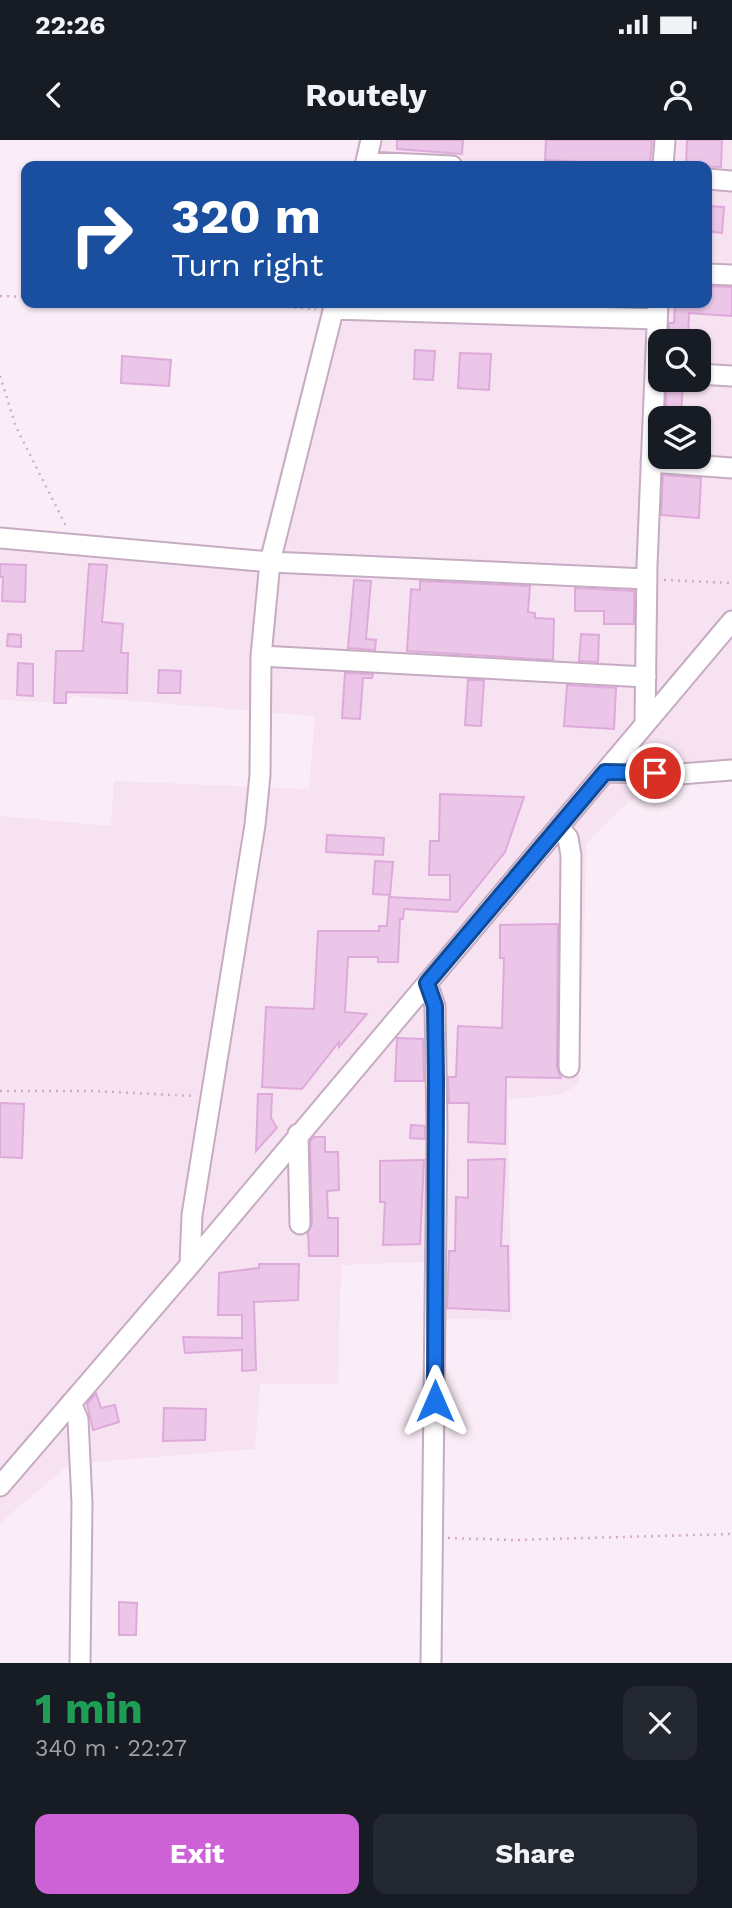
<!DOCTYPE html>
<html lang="en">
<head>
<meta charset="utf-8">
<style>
	body { margin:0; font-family:"Work Sans",sans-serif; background:#242831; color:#f1f3f6; height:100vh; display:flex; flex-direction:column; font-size:26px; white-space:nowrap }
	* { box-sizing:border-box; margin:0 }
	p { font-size:23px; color:#9ea1a6 }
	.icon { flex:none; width:38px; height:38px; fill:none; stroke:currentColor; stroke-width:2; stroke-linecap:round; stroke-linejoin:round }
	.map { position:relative; height:1523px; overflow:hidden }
	.drawer { display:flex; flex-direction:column; background:#171b24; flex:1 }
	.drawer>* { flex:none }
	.banner { position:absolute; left:21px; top:21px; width:691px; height:147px; border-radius:14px; box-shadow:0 2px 5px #0004; background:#1a4fa0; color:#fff; overflow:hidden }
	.controls { position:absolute; left:648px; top:189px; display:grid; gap:14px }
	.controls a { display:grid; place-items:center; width:63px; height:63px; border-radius:14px; background:#171b24; box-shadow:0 2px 5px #0004; font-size:35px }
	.pin { position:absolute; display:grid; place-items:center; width:60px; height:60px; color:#fff; margin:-30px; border:4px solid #fff; border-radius:50%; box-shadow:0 2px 7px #0007 }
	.me { position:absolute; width:77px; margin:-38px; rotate:0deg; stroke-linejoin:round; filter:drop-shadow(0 0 5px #0008) }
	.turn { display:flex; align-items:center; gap:24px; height:147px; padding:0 35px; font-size:32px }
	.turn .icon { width:91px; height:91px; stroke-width:2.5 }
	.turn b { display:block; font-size:49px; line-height:60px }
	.round { display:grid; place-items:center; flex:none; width:74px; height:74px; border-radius:14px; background:#242831 }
	.headline { display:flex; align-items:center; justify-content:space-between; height:119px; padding:0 35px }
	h1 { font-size:42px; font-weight:700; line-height:52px; color:#1e9e55 }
	.cta { display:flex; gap:14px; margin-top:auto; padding:14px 35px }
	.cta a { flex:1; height:80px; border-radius:14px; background:#cd61d6; color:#fff; font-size:28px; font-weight:700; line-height:80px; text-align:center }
	.cta a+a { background:#242831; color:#f1f3f6 }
	.status { display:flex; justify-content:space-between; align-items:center; height:49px; padding:0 35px; background:#171b24; direction:ltr }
	.status svg { height:19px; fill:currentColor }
	header { display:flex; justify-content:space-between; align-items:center; height:91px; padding:0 35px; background:#171b24; font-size:32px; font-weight:700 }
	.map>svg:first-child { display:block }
	.residential { fill:#f7e2f2; fill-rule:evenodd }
	.building { fill:#ebc6e8; stroke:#deaada; stroke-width:2 }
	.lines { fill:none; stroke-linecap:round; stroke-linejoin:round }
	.minor-casing { stroke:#c6acc2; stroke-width:23 }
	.path { stroke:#d3aacf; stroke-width:2.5; stroke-dasharray:2 5; stroke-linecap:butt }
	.minor { stroke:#fff; stroke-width:19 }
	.route-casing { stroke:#114b97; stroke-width:18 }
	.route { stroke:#1a73e8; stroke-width:12 }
</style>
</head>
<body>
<div class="status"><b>22:26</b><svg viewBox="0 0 49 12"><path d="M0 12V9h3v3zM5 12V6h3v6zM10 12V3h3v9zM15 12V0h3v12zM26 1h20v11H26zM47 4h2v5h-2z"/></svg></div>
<header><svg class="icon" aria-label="back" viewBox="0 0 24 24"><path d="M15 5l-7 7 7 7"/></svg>Routely<svg class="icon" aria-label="person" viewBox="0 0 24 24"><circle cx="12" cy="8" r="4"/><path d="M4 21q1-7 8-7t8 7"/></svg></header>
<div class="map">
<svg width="732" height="1523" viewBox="0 0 732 1523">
	<rect width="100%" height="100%" fill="#fbedf7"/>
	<path class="residential" d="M358 0H732V639L694 641 630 660 587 703 579 944 560 955 508 959 512 1180 427 1178 426 1122 341 1125 338 1244H260L255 1309 70 1324 0 1383V676L111 686 114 641 309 649 315 576 73 556 66 563 0 560V387L260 411 322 163H707V26H352ZM660 201H698V240H660ZM660 278H698V317H660Z"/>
	<path class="building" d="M397 0H463L462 14 397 9Z
		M546 0H652L650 26 545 20Z
		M687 0H722L721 27 686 26Z
		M707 66 724 67 722 93 707 91Z
		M707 146 732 147V176L689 173 688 201H669V183H674L675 163H707Z
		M415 210 435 211 433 240 414 239Z
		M460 213 491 214 489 250 458 248Z
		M122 216 171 220 169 246 121 243Z
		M667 240H683L681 278H665Z
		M663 335 701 338 699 378 661 375Z
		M0 424 26 425 25 462 2 461 3 437H0Z
		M89 424 107 425 102 482 123 484 121 513H128L127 553 66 552V563H54L56 511H83Z
		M354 440 371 441 366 499 376 500 375 510 348 508Z
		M420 441 530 446 528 472 535 473V478L554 479 553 520 407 511 411 449 420 450Z
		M575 448 634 451V484H604V471H575Z
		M8 494 21 495V507L7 506Z
		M581 494 599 495 598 522 579 521Z
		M18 523 33 524V556L17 555Z
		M159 530 181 531 180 553H158Z
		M345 533 373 534 372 538H363L360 579 342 578Z
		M468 540H484L481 586 465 585Z
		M567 545 616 548 614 589 564 586Z
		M440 654 524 657 505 712 457 772 404 769 403 779H400L398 822H378V817H348L345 872 367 874 339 907V902L302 949 262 947 266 867 314 869 318 791H379V786H387L389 757 450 760V735H429L430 701H439Z
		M327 695 384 698 383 715 326 712Z
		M375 721 393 722 390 755 373 754Z
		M558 784 557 927 561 938 506 937 505 1004 468 1002 469 963H449L448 937H456L458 886 502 888 504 818H500V785Z
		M397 898 423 899 424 941H395Z
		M258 954H272L271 978 277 988 256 1011Z
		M0 963 24 964 22 1018 0 1017Z
		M411 985 425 986V999L410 998Z
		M314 997H325V1012H338L339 1050 327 1051 328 1078H338V1116H309L308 1092 312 1084 310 1001Z
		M505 1019 501 1106H508L509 1171 447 1168 449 1111H455L456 1057 468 1058V1020Z
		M420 1020H424L420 1104 383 1105 385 1062H380V1021Z
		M259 1124H299L298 1160 254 1162 256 1230 242 1231V1210L185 1213 183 1197 242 1198V1175H218L219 1133 259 1128Z
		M96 1253 101 1268 115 1265 119 1282 93 1290 87 1264Z
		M164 1268 206 1269 205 1300 163 1301Z
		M119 1462 137 1463 136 1495H119Z"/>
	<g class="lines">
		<g class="minor-casing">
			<path id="minor" d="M366 22 452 26
				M365 26 371 0
				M663 26 665 0
				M707 39 732 41
				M707 134 732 135
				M333 169 657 179
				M698 234 732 236
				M651 322 732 328
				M0 398 270 422 647 439
				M261 516 646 537
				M645 583 647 425 658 163
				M605 632 680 634 732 630
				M559 687 568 698 571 715 569 927
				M427 843 435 866 437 989 431 1523
				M298 994 300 1084
				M190 1125 192 1075 255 685 260 635 261 516 270 422 335 163
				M71 1263 78 1279 82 1363 80 1523
				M0 1346 190 1125 732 481"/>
		</g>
		<path class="path" d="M0 156 26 157
			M238 163 316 169
			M0 236 16 287 66 386
			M664 440 732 443
			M0 951H92L194 956
			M448 1398 514 1400 732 1394"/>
		<use href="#minor" class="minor"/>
	</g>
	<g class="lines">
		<g class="route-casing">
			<path id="route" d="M435 1261 436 940 435 866 427 843 605 632 655 633"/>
		</g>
		<use href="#route" class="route"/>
	</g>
</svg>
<div class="controls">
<a><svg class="icon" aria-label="search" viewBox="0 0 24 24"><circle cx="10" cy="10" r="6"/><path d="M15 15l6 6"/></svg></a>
<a><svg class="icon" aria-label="layers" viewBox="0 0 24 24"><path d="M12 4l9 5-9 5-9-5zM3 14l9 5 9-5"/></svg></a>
</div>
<div class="pin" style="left:655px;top:633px;background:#d93025"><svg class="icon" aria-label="arrive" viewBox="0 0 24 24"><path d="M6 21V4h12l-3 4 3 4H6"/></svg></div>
<svg class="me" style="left:435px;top:1261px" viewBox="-20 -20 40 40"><path d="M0-17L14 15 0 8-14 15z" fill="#1a73e8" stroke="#fff" stroke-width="4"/></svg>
<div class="banner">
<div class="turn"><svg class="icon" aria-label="right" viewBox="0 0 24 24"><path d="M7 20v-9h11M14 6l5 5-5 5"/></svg><div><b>320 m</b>Turn right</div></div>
</div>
</div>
<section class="drawer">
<div class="headline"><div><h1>1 min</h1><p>340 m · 22:27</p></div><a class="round"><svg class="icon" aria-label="close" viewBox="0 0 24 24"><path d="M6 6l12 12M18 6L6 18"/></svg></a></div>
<div class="cta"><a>Exit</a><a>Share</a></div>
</section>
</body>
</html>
